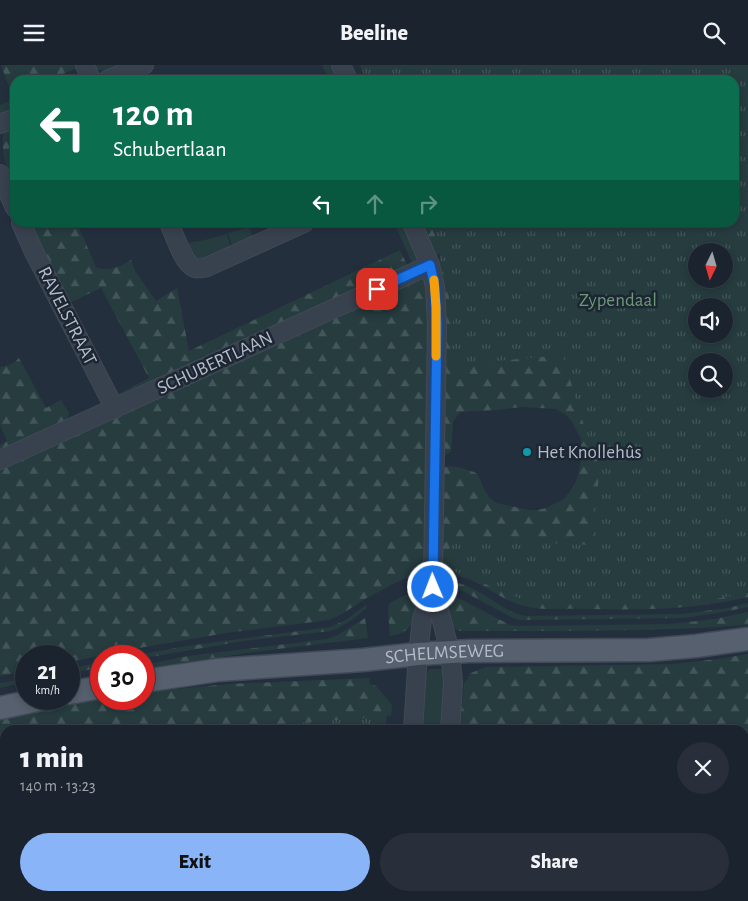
<!DOCTYPE html>
<html lang="en">
<head>
<meta charset="utf-8">
<style>
	body { margin:0; font-family:"Alegreya Sans",sans-serif; background:#282f3a; color:#f1f3f6; height:100vh; display:flex; flex-direction:column; font-size:19px; white-space:nowrap }
	* { box-sizing:border-box; margin:0 }
	p { font-size:16px; color:#a0a4aa }
	.icon { flex:none; width:28px; height:28px; fill:none; stroke:currentColor; stroke-width:2; stroke-linecap:round; stroke-linejoin:round }
	.map { position:relative; flex:1; overflow:hidden }
	.details { position:absolute; left:0px; top:660px; width:749px; height:176px; display:flex; flex-direction:column; background:#1b232e; border-radius:15px 15px 0 0; box-shadow:0 2px 8px #0003,0 0 0 1px #39404a }
	.details>* { flex:none }
	.hud { position:absolute; left:10px; top:10px; width:729px; height:152px; border-radius:15px; box-shadow:0 2px 8px #0003,0 0 0 1px #39404a; background:#0b6e4f; color:#fff; overflow:hidden }
	.needle { width:32px; rotate:185deg }
	.fabs { position:absolute; left:688px; top:178px; display:grid; gap:10px }
	.fabs a { display:grid; place-items:center; width:45px; height:45px; border-radius:50%; background:#1b232e; box-shadow:0 2px 8px #0003,0 0 0 1px #39404a; font-size:25px }
	.speed { position:absolute; left:15px; top:580px; display:flex; gap:10px; font-size:25px; font-weight:700; text-align:center }
	.speed>* { display:grid; place-content:center; width:65px; height:65px; border-radius:50%; background:#1b232e; box-shadow:0 2px 8px #0003,0 0 0 1px #39404a; line-height:1 }
	.speed small { font-size:12px; font-weight:400 }
	.speed .limit { border:8px solid #d22; background:#fff; color:#111 }
	.pin { position:absolute; display:grid; place-items:center; width:42px; height:42px; color:#fff; margin:-21px; border-radius:10px; box-shadow:0 2px 8px #0006 }
	.me { position:absolute; width:55px; margin:-28px; rotate:359deg; stroke-linejoin:round; filter:drop-shadow(0 0 4px #0008) }
	.turn { display:flex; align-items:center; gap:18px; height:105px; padding:0 20px; font-size:22px }
	.turn .icon { width:65px; height:65px; stroke-width:2.5 }
	.turn b { display:block; font-size:35px; line-height:42px }
	.lanes { display:flex; align-items:center; height:48px; padding:0 20px; background:#0003; justify-content:center; gap:25px; direction:ltr }
	.lanes .off { opacity:.35 }
	.round { display:grid; place-items:center; flex:none; width:52px; height:52px; border-radius:26px; background:#282f3a }
	.overview { display:flex; align-items:center; justify-content:space-between; height:85px; padding:0 20px }
	h1 { font-size:30px; font-weight:800; line-height:38px }
	.primary-button { display:flex; gap:10px; margin-top:auto; padding:10px 20px }
	.primary-button a { flex:1; height:58px; border-radius:30px; background:#8ab4f8; color:#111; font-size:20px; font-weight:800; line-height:58px; text-align:center }
	.primary-button a+a { background:#282f3a; color:#f1f3f6 }
	header { display:flex; justify-content:space-between; align-items:center; height:65px; padding:0 20px; background:#1b232e; font-size:22px; font-weight:800 }
	.map>svg:first-child { display:block }
	.green { fill:#263c3f }
	.forest { fill:url(#forest-firs); fill-rule:evenodd }
	.park { fill:url(#park-tufts); fill-rule:evenodd }
	.lines { fill:none; stroke-linecap:round; stroke-linejoin:round }
	.minor-casing { stroke:#414a57; stroke-width:20 }
	.major-casing { stroke:#414a57; stroke-width:25 }
	.minor { stroke:#38414e; stroke-width:18 }
	.major { stroke:#56606e; stroke-width:22 }
	.route-casing { stroke:#114b97; stroke-width:12 }
	.route { stroke:#1a73e8; stroke-width:9 }
	.slow { stroke:#f59e0b; stroke-width:9 }
	.culture-dot { fill:#0f9aa8; stroke:#1d2633; stroke-width:2 }
	.labels { text-anchor:middle; dominant-baseline:central; stroke-width:5; stroke-linejoin:round; paint-order:stroke }
	.park-label { font-size:19px; fill:#6b9a76; stroke:#1d2633 }
	.street-label { font-size:19px; fill:#b4bcc9; stroke:#1d2633 }
	.poi-label { font-size:19px; fill:#b4bcc9; stroke:#1d2633; text-anchor:start }
</style>
</head>
<body>
<header><svg class="icon" aria-label="menu" viewBox="0 0 24 24"><path d="M4 6h16M4 12h16M4 18h16"/></svg>Beeline<svg class="icon" aria-label="search" viewBox="0 0 24 24"><circle cx="10" cy="10" r="6"/><path d="M15 15l6 6"/></svg></header>
<div class="map">
<svg width="748" height="836" viewBox="0 0 748 836">
	<defs>
		<pattern id="forest-firs" width="22" height="20" patternUnits="userSpaceOnUse" patternTransform="scale(1.25)"><rect width="22" height="20" fill="#263c3f"/><path d="M5 1l3.5 6h-7zM16 11l3.5 6h-7z" fill="#435659"/></pattern>
		<pattern id="park-tufts" width="24" height="20" patternUnits="userSpaceOnUse" patternTransform="scale(1.25)"><rect width="24" height="20" fill="#263c3f"/><path d="M3 7l-1-3M5 7V3M7 7l1-3M15 17l-1-3M17 17v-4M19 17l1-3" fill="none" stroke="#435659"/></pattern>
	</defs>
	<rect width="100%" height="100%" fill="#242f3e"/>
	<path class="green" d="M97 0H121C110 4 102 9 92 2Z
		M322 0H332L338 12 329 15Z
		M15 34V49L0 54V40Z
		M394 158H404L421 197 414 202Z
		M249 162 253 173 233 183 228 168Z
		M227 169 231 183C221 188 202 201 193 190 190 187 189 182 187 179L193 177 205 175Z
		M429 604H443L445 610 442 665H422C423 651 422 614 429 604Z
		M604 831H668V836H534Z"/>
	<path class="forest" d="M1 0H80V2L48 15H15V29L12 30Z
		M15 60V124C6 104 0 86 4 65Z
		M30 158H77L96 202C107 207 121 202 131 195L135 206 156 236 177 223 189 286 400 185 409 204 119 337 114 331 149 313 101 223 67 239Z
		M422 158H473L436 191Z
		M479 158 696 214V269H724L748 326V532C695 545 639 545 585 544 565 543 543 546 524 541 506 537 486 521 469 514 459 510 449 511 442 503V403C452 399 466 404 476 408L478 410 484 424 489 432 496 438 529 445H538L546 443 564 434 575 419 579 407 581 393V374L572 357 566 350 556 344 523 342 495 345 460 347 453 357 451 386 448 389 442 390 438 196ZM696 296H724V324H696Z
		M424 208C432 247 429 286 428 326 427 385 425 443 423 502L420 506 414 510 397 517 365 534 342 549 329 555 226 568 139 583 69 597V591H26V606L0 611V402Z
		M19 293 46 343 61 335 69 348 67 356 0 390V380L7 376 0 360V302C8 301 13 299 19 293Z
		M453 517C480 521 499 545 525 551L681 549 728 543 748 538V542L723 547 684 553 519 555 513 553 448 518Z
		M445 526 510 560 519 561 670 559 715 554 748 547V560C652 567 556 566 460 566 443 561 445 542 444 527Z
		M417 527 419 530C416 552 416 567 390 571L388 547 389 539C397 533 407 529 417 527Z
		M366 540 367 542C356 552 345 561 331 566L244 576 144 593V591H131L187 581 330 562 346 555Z
		M365 553 368 573 246 588 144 604V600L188 591 327 574 338 570Z
		M748 589V791L744 790V665H459L464 619 471 608 485 602 672 599 718 594Z
		M101 597V602L69 609V604Z
		M26 613V617L0 623V618Z
		M369 613 370 619 376 621 392 640 391 651 384 650 381 653 300 665H5V785L0 791V651L101 631V634H144V627L228 619Z
		M744 824 748 825V836H708L711 831H744Z"/>
	<path class="park" d="M360 0H748V528L681 540 531 538 449 504 450 473 591 480 600 403 580 349 563 290 452 300 453 251 436 173 429 158H734V15H366ZM696 186H724V214H696ZM696 241H724V269H696ZM696 296H724V324H696Z
		M387 649 385 665H50L272 660 378 652Z
		M5 675V831H407L406 836H0V676Z"/>
	<g class="lines">
		<g class="minor-casing">
			<path id="minor" d="M85 0 91 15
				M341 0 348 15
				M107 15 144 0
				M0 59 15 53
				M0 109 15 143
				M21 158 34 187 115 344
				M169 158C174 168 183 199 195 203 199 204 203 203 207 202L304 158
				M412 158 430 200 435 222 437 260 433 511V522L450 587 453 618 450 665
				M0 395 430 200
				M413 665 418 589 422 554 433 522
				M421 836 432 832 436 831"/>
		</g>
		<g class="major-casing">
			<g id="major">
				<path id="s1" d="M144 616 218 605 363 595 418 589 469 586 649 585 696 581 748 574"/>
				<path d="M69 628 101 622"/>
				<path d="M0 643 42 634"/>
			</g>
		</g>
		<use href="#minor" class="minor"/>
		<use href="#major" class="major"/>
	</g>
	<g class="lines">
		<g class="route-casing">
			<path id="route" d="M377 224 430 200 435 222 437 260 433 511V522"/>
		</g>
		<use href="#route" class="route"/>
		<path class="slow" d="M434 215 436 242V291"/>
	</g>
	<circle class="culture-dot" cx="527" cy="387" r="5"/>
	<g class="labels">
		<g class="park-label">
			<text x="618" y="235">Zypendaal</text>
		</g>
		<g class="street-label">
			<text transform="translate(67 251) rotate(63)">RAVELSTRAAT</text>
			<text transform="translate(215 298) rotate(-25)">SCHUBERTLAAN</text>
			<text stroke="none"><textPath href="#s1" startOffset="302">SCHELMSEWEG</textPath></text>
		</g>
		<g class="poi-label">
			<text x="537" y="387">Het Knollehûs</text>
		</g>
	</g>
</svg>
<div class="fabs">
<a><svg class="needle" viewBox="-14 -14 28 28"><path d="M0-13l5 13h-10z" fill="#e53935"/><path d="M0 13l5-13h-10z" fill="#a0a4aa"/></svg></a>
<a><svg class="icon" aria-label="sound" viewBox="0 0 24 24"><path d="M4 9h4l5-4v14l-5-4H4zM17 9q2 3 0 6"/></svg></a>
<a><svg class="icon" aria-label="search" viewBox="0 0 24 24"><circle cx="10" cy="10" r="6"/><path d="M15 15l6 6"/></svg></a>
</div>
<div class="speed"><div>21<small>km/h</small></div><div class="limit">30</div></div>
<div class="pin" style="left:377px;top:224px;background:#d93025"><svg class="icon" aria-label="arrive" viewBox="0 0 24 24"><path d="M6 21V4h12l-3 4 3 4H6"/></svg></div>
<svg class="me" style="left:433px;top:522px" viewBox="-20 -20 40 40"><circle r="17" fill="#1a73e8" stroke="#fff" stroke-width="3"/><path d="M0-11L8 9 0 5-8 9z" fill="#fff"/></svg>
<div class="hud">
<div class="turn"><svg class="icon" aria-label="left" viewBox="0 0 24 24"><path d="M17 20v-9H6M10 6l-5 5 5 5"/></svg><div><b>120 m</b>Schubertlaan</div></div>
<div class="lanes"><svg class="icon" aria-label="left" viewBox="0 0 24 24"><path d="M17 20v-9H6M10 6l-5 5 5 5"/></svg><svg class="icon off" aria-label="ahead" viewBox="0 0 24 24"><path d="M12 20V5M6 11l6-6 6 6"/></svg><svg class="icon off" aria-label="right" viewBox="0 0 24 24"><path d="M7 20v-9h11M14 6l5 5-5 5"/></svg></div>
</div>
<section class="details">
<div class="overview"><div><h1>1 min</h1><p>140 m · 13:23</p></div><a class="round"><svg class="icon" aria-label="close" viewBox="0 0 24 24"><path d="M6 6l12 12M18 6L6 18"/></svg></a></div>
<div class="primary-button"><a>Exit</a><a>Share</a></div>
</section>
</div>
</body>
</html>
